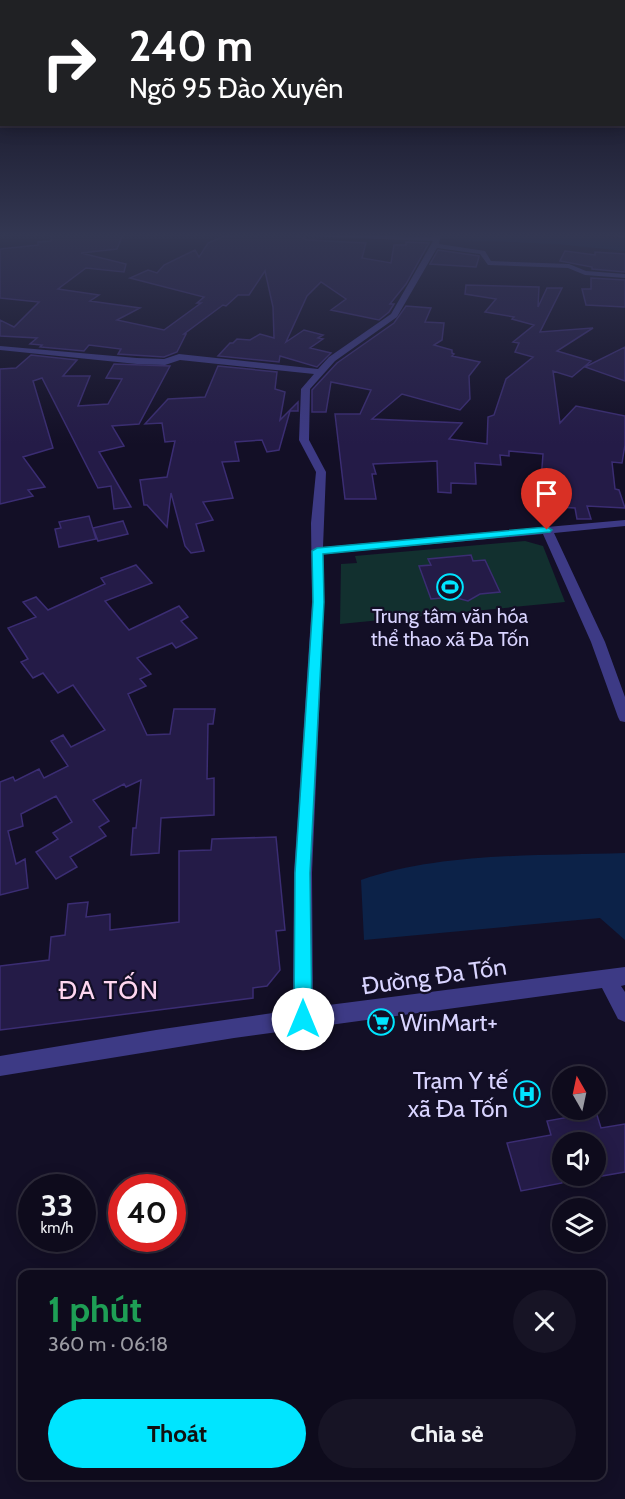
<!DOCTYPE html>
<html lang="vi">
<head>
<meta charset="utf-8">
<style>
	body { margin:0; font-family:Cabin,sans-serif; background:#171425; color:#f1f3f6; height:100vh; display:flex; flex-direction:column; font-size:22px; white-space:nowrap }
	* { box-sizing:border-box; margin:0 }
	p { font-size:20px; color:#9b9ba3 }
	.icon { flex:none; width:33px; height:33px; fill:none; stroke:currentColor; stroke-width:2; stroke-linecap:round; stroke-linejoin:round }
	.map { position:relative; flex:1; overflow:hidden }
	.side { position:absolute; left:18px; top:1270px; width:588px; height:210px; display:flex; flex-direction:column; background:#0e0b1c; border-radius:12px; box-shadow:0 3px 15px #0003,0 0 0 2px #2e2b3b }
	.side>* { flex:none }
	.banner { position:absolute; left:0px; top:0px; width:626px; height:126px; box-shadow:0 3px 15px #0003,0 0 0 2px #2e2b3b; background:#202124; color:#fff; overflow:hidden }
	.needle { width:39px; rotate:351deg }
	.tools { position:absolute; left:552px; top:1066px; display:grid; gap:12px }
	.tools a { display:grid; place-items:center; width:54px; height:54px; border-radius:50%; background:#0e0b1c; box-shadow:0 3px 15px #0003,0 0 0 2px #2e2b3b; font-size:30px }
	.speed { position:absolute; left:18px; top:1174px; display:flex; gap:12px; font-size:30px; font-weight:700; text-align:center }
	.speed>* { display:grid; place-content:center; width:78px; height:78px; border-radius:50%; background:#0e0b1c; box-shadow:0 3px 15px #0003,0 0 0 2px #2e2b3b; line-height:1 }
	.speed small { font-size:15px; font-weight:400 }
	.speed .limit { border:9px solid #d22; background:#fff; color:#111 }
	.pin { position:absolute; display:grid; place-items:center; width:51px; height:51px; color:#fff; margin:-62px -26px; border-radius:50% 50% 50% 0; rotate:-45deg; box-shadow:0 0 6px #0007 }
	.pin .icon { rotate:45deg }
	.me { position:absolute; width:66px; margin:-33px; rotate:0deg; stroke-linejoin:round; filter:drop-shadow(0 0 4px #0008) }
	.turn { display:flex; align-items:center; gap:21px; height:126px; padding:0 30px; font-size:27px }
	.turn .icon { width:78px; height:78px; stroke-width:2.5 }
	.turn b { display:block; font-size:42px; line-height:51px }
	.round { display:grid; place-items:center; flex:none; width:63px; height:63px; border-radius:32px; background:#171425 }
	.headline { display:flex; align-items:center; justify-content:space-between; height:102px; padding:0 30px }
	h1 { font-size:36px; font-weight:800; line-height:45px; color:#1e9e55 }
	.cta { display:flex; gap:12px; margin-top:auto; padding:12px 30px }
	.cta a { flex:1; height:69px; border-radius:36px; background:#00e5ff; color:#111; font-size:24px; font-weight:800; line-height:69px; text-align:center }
	.cta a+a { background:#171425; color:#f1f3f6 }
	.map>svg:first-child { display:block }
	.green { fill:#12302f }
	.water { fill:#0c2248 }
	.building { fill:#241b47; stroke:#3b2d73; stroke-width:1.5 }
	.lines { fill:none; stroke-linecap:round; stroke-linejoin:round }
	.minor { fill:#3d3a85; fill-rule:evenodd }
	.route { fill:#00e5ff; stroke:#0095a6; stroke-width:1.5 }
	.labels { text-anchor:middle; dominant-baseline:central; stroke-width:4.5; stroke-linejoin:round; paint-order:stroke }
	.poi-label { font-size:20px; fill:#d9d4ff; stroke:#130f26 }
	.near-street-label { font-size:24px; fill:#d9d4ff; stroke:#130f26 }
	.near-poi-label { font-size:24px; fill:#d9d4ff; stroke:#130f26; text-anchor:start }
	.near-neighbourhood-label { font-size:26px; letter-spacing:1.5px; fill:#ffd6f0; stroke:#130f26 }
</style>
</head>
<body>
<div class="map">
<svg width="625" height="1499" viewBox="0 0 625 1499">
	<rect width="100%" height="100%" fill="#130f26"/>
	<path class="green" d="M525 541 543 546 565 602 340 624 341 564 357 563 355 556Z"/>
	<path class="water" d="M328 234H565L625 239V251L556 244Z
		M625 853V940L600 918 364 940 361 880C442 852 540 856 625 853Z"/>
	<path class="building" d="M52 234H123L117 249 81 253 126 264 124 272 86 268 58 289 99 295 90 301 140 308 117 320 164 330 201 303H197L204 297 130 278 148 270 157 273 164 265 195 250 199 257 208 243 224 236 277 234 299 236 307 240 366 243 362 258 391 263 394 245H406V242L429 243 406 284 390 304H394L389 312 379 320 331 310 346 299 321 282 307 296 286 342 304 330 323 335 318 338 323 339 310 348 331 353 317 367 280 356 279 362 218 356 230 343H233L237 339 250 340 260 334 274 338 273 307 265 271 249 295H238L226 306 223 305 184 334H186L177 352 164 357 118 354 121 349 89 345 84 351 40 347 42 345 30 344 37 338 0 336V320L14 327 39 302 0 298V249L38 245V242L51 241Z
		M438 250 479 256V257L476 267 430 264Z
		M565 251 595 255V252L625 254V272L592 269V267L560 261Z
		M591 278 625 280V307L586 305 582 289H591Z
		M466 285 539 287 538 307 547 288H562L540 332 593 328 557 351 591 361 572 377 553 371 560 423 576 406 625 416V445L622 463 612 462 615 489 619 490 625 508 587 506 591 519H577L575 508 557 507 551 482 541 481 543 454 509 451V456L500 455 501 465 475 463 476 484 451 483V493L438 492 437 461 373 464 376 474H372L376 499H345L335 414H360L371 390 331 382 326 412H312V390L337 363 394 323 406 306 431 308 425 322 444 323 442 340 434 345 452 350V353L454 354 452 356 480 362 469 376 470 399 460 410 402 394 372 419 462 423 449 439 487 444 488 417 494 415 506 379 533 357 515 352 519 343 513 342 534 325 512 319 514 317 485 312 496 299 465 294Z
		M625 347V381L585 367Z
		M31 355 77 360 63 376H90L78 406 108 404 122 379 106 378 114 364 170 366 139 424 112 426 124 446 99 452 131 507 114 509 111 486 98 488 42 378 33 381 53 448 23 457 45 487 28 490 33 496 0 504V369L16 368Z
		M218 366 277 372 275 389 285 392 280 420 298 402V411H290L279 450 267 452 262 440 235 442 239 461 222 462 233 498 203 502 213 520 196 524 204 551 191 553 185 546 171 493 167 527 147 505H144L140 480 167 477 175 441 165 442 162 423 145 424 168 399 205 397Z
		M89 516 96 539 59 547 55 529 61 528 59 522Z
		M123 521 128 534 98 541 93 528Z
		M471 555 473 561 485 560 500 592 480 594 468 601 453 597 431 599 419 566 431 565 428 559Z
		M136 565 152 583 105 601 119 618 129 630 179 606 188 617 181 621 197 638 176 648 172 643 137 658 151 674 140 679 146 686 128 694 147 735 170 734 174 709H215L213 724H208L207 779 214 778V815L161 818 159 853 131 855 133 828H136L141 780 126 787 124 784 93 800 109 821 99 827 106 836 70 857 77 867 56 879 36 852 58 839 53 833 72 822 56 796 21 814 23 826 8 831 16 864 25 859 28 888 0 895V782L13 777 15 781 39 769 44 778 68 766 51 741 63 735 71 747 105 730 73 685 58 693 43 673 33 678 21 662 28 659 8 628 36 617 23 602 36 597 48 610 105 584 101 578Z
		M276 837 285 930 276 931 280 970 267 986 253 988V998L0 1030V966L49 960 51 937 65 935 68 904 88 902 86 917 110 914V930L179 922V851L211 850 212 839Z
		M596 1112 601 1128 625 1124V1172L596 1177V1143H562V1183L521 1191 507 1143 551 1135 547 1121Z"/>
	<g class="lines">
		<path class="minor" d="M300 234 434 237 435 234H441L439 244 485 251 491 261 569 264 586 271 625 274V278L585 275 568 268 488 265 480 254 437 248 397 317 335 361 310 389 309 440 326 472 323 547 625 520V526L554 533 605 642 625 697V722L620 721 618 717 591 642 543 534 323 554 324 602 312 873 313 1007 625 967V985L621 986 625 992V1022L618 1019 602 988 234 1038 0 1076V1056L156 1030 293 1010 294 873 312 602 311 523 316 472 299 440 301 389 314 374 180 360 165 365 137 364 0 350V346L137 358 164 359 179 354 318 369 329 357 391 314 433 241 303 236Z
			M600 234H625V238Z"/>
	</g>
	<linearGradient id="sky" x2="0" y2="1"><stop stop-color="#0a0815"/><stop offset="0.53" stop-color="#333752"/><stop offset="1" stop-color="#333752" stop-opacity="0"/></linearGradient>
	<rect width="625" height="444" fill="url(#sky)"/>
	<path class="route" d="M547 527 552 530 550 532 323 554 324 602 310 873 312 1019 309 1026 303 1028 296 1026 294 1019 295 873 313 602 312 551 317 548Z"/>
	<defs>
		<g id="stadium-ring" transform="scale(1.35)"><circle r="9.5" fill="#130f26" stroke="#00e5ff" stroke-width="1.5"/><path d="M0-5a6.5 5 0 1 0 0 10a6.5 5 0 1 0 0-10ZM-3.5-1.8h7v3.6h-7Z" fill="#00e5ff"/></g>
		<g id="supermarket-ring" transform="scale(1.35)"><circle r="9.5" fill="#130f26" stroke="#00e5ff" stroke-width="1.5"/><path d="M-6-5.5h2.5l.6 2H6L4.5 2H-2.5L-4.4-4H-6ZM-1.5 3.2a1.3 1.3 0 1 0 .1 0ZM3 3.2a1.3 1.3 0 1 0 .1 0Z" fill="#00e5ff"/></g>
		<g id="hospital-ring" transform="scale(1.35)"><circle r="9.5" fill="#130f26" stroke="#00e5ff" stroke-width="1.5"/><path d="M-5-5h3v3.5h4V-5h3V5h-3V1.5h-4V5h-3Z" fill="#00e5ff"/></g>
	</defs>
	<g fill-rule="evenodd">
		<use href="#stadium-ring" x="450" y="587"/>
		<use href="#supermarket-ring" x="381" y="1022"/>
		<use href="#hospital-ring" x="527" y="1094"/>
	</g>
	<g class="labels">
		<g class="poi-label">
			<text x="450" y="616">Trung tâm văn hóa<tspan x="450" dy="23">thể thao xã Đa Tốn</tspan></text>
		</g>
		<g class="near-street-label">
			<text transform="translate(434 976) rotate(-8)">Đường Đa Tốn</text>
		</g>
		<g class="near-poi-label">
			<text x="400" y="1022">WinMart+</text>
			<text x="508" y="1080" text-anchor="end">Trạm Y tế<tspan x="508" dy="28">xã Đa Tốn</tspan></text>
		</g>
		<g class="near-neighbourhood-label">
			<text x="109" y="990">ĐA TỐN</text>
		</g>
	</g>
</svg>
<div class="tools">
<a><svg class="needle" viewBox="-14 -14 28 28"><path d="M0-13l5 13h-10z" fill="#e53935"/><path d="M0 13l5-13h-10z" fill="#9b9ba3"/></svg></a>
<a><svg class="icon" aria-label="sound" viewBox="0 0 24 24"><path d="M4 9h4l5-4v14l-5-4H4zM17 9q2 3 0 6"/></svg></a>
<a><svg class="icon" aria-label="layers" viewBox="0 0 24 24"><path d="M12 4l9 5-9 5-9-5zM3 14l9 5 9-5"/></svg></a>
</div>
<div class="speed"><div>33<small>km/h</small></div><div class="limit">40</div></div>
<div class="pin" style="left:547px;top:530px;background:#d93025"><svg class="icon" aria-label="arrive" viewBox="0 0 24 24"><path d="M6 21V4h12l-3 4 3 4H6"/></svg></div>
<svg class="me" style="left:303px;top:1019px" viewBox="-20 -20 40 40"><circle r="19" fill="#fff"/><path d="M0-13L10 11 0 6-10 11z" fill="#00e5ff"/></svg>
<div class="banner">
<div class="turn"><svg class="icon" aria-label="right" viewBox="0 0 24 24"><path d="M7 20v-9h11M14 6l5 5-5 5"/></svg><div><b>240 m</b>Ngõ 95 Đào Xuyên</div></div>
</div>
<section class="side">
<div class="headline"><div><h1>1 phút</h1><p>360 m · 06:18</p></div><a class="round"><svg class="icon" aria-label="close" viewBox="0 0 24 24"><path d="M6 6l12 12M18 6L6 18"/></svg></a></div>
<div class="cta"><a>Thoát</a><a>Chia sẻ</a></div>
</section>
</div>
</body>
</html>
